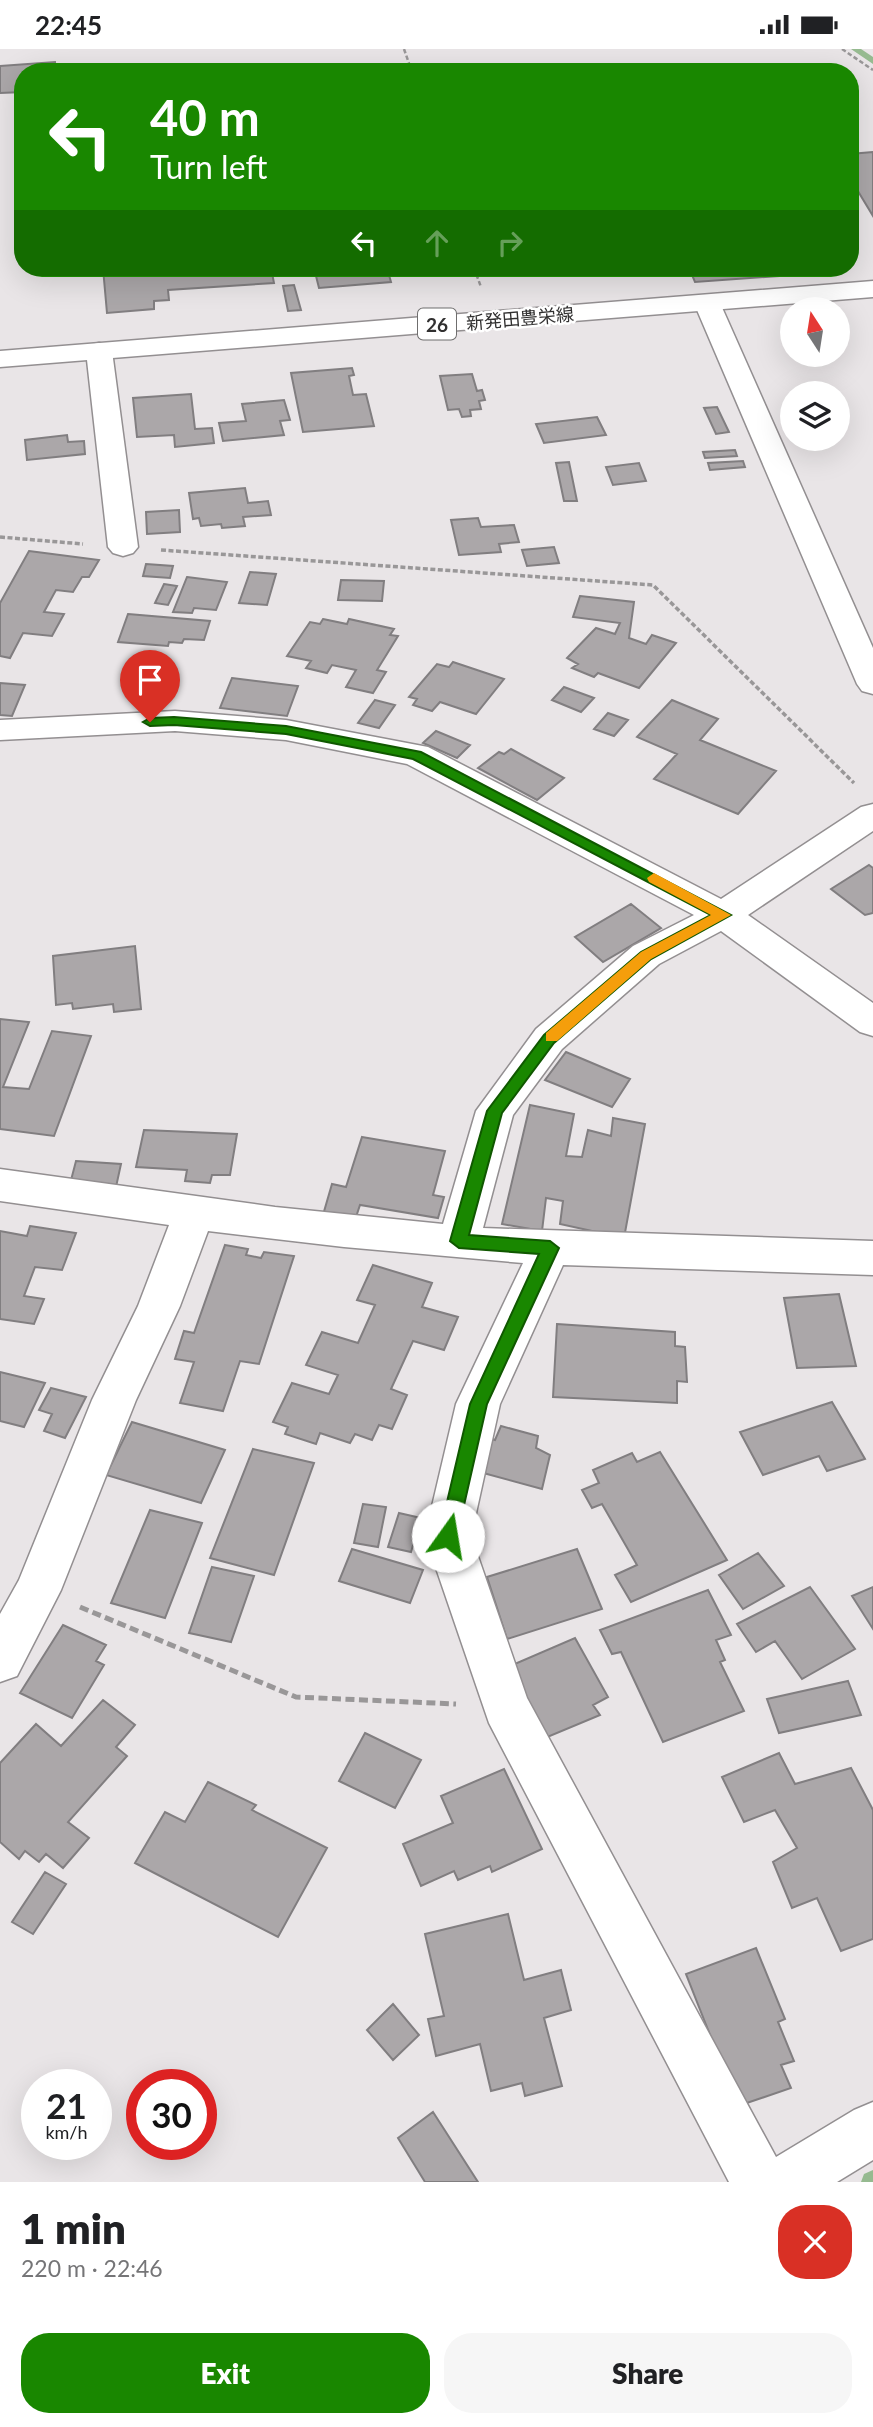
<!DOCTYPE html>
<html lang="en">
<head>
<meta charset="utf-8">
<style>
	body { margin:0; font-family:Lato,"Noto Sans JP",sans-serif; background:#f6f6f6; color:#202124; height:100vh; display:flex; flex-direction:column; font-size:26px; white-space:nowrap }
	* { box-sizing:border-box; margin:0 }
	p { font-size:23px; color:#757577 }
	.icon { flex:none; width:38px; height:38px; fill:none; stroke:currentColor; stroke-width:2; stroke-linecap:round; stroke-linejoin:round }
	.map { position:relative; height:2133px; overflow:hidden }
	.side { display:flex; flex-direction:column; background:#fff; flex:1 }
	.side>* { flex:none }
	.hud { position:absolute; left:14px; top:14px; width:845px; height:214px; border-radius:28px; box-shadow:0 7px 28px #0002; background:#198700; color:#fff; overflow:hidden }
	.needle { width:46px; rotate:348deg }
	.buttons { position:absolute; left:780px; top:248px; display:grid; gap:14px }
	.buttons a { display:grid; place-items:center; width:70px; height:70px; border-radius:50%; background:#fff; box-shadow:0 7px 28px #0002; font-size:35px }
	.speed { position:absolute; left:21px; top:2020px; display:flex; gap:14px; font-size:35px; font-weight:700; text-align:center }
	.speed>* { display:grid; place-content:center; width:91px; height:91px; border-radius:50%; background:#fff; box-shadow:0 7px 28px #0002; line-height:1 }
	.speed small { font-size:18px; font-weight:400 }
	.speed .limit { border:10px solid #d22; background:#fff; color:#111 }
	.pin { position:absolute; display:grid; place-items:center; width:60px; height:60px; color:#fff; margin:-72px -30px; border-radius:50% 50% 50% 0; rotate:-45deg; box-shadow:0 0 7px #0007 }
	.pin .icon { rotate:45deg }
	.me { position:absolute; width:77px; margin:-38px; rotate:13deg; stroke-linejoin:round; filter:drop-shadow(0 0 5px #0008) }
	.turn { display:flex; align-items:center; gap:24px; height:147px; padding:0 21px; font-size:32px }
	.turn .icon { width:91px; height:91px; stroke-width:2.5 }
	.turn b { display:block; font-size:49px; line-height:60px }
	.lanes { display:flex; align-items:center; height:66px; padding:0 21px; background:#0003; justify-content:center; gap:35px; direction:ltr }
	.lanes .off { opacity:.35 }
	.round { display:grid; place-items:center; flex:none; width:74px; height:74px; border-radius:28px; background:#f6f6f6 }
	.overview { display:flex; align-items:center; justify-content:space-between; height:119px; padding:0 21px }
	h1 { font-size:42px; font-weight:800; line-height:52px }
	.button { display:flex; gap:14px; margin-top:auto; padding:14px 21px }
	.button a { flex:1; height:80px; border-radius:28px; background:#198700; color:#fff; font-size:28px; font-weight:800; line-height:80px; text-align:center }
	.button a+a { background:#f6f6f6; color:#202124 }
	.status { display:flex; justify-content:space-between; align-items:center; height:49px; padding:0 35px; background:#fff; direction:ltr }
	.status svg { height:19px; fill:currentColor }
	.map>svg:first-child { display:block }
	.lines { fill:none; stroke-linecap:round; stroke-linejoin:round }
	.stream { fill:#96ba90; fill-rule:evenodd }
	.building { fill:#aba7a9; stroke:#817e80; stroke-width:2 }
	.minor-casing { stroke:#938f91; stroke-width:3 }
	.major-casing { stroke:#938f91; stroke-width:3 }
	.path-far2 { stroke:#999798; stroke-width:2.5; stroke-dasharray:4.5 2.5; stroke-linecap:butt }
	.path-far1 { stroke:#999798; stroke-width:3.5; stroke-dasharray:5 2.5; stroke-linecap:butt }
	.path { stroke:#999798; stroke-width:5; stroke-dasharray:9 4.5; stroke-linecap:butt }
	.minor { fill:#fff; fill-rule:evenodd }
	.major { fill:#fff; fill-rule:evenodd }
	.route { fill:#198700; stroke:#105800; stroke-width:2 }
	.slow { fill:#f59e0b }
	.labels { text-anchor:middle; dominant-baseline:central; stroke-width:5; stroke-linejoin:round; paint-order:stroke }
	.far-street-label { font-size:18px; fill:#313030; stroke:#fff }
	.shield { fill:#fff; stroke:#6f6e6e; stroke-width:2 }
	.shield-label { font-size:19px; font-weight:bold; fill:#313030 }
</style>
</head>
<body>
<div class="status"><b>22:45</b><svg viewBox="0 0 49 12"><path d="M0 12V9h3v3zM5 12V6h3v6zM10 12V3h3v9zM15 12V0h3v12zM26 1h20v11H26zM47 4h2v5h-2z"/></svg></div>
<div class="map">
<svg width="873" height="2133" viewBox="0 0 873 2133">
	<rect width="100%" height="100%" fill="#e9e5e7"/>
	<g class="lines">
		<path class="stream" d="M851 0H861L873 8V15Z
			M873 2121V2133H861L864 2125Z"/>
	</g>
	<path class="building" d="M55 13 56 23H23V43L0 44V17Z
		M873 103V167L850 129V105Z
		M103 219H271L274 234 168 241 169 251 154 252V260L107 264Z
		M314 219H387L391 233 319 239Z
		M689 219H789L792 226 695 233Z
		M294 236 301 261 288 262 283 237Z
		M352 319 354 326 349 327 353 346 366 345 374 377 303 383 291 324Z
		M472 325 477 342 482 341 485 351 479 352 481 360 470 361 471 367 462 368 459 360 448 361 440 327Z
		M191 345 195 380 212 379 214 394 175 398 174 386 137 388 133 349Z
		M284 351 290 371 280 372 284 386 223 392 219 374 246 372 242 355Z
		M717 358 729 383 716 385 704 359Z
		M597 368 606 386 544 394 536 375Z
		M67 386 68 393 84 392 85 405 27 411 25 391Z
		M735 401 737 407 705 409 703 403Z
		M743 412 745 418 710 421 708 414Z
		M569 413 577 452H564L556 414Z
		M639 414 646 432 613 436 606 418Z
		M245 439 248 454 268 452 271 466 243 468 245 477 222 479 221 475 201 477 199 469 193 470 189 444Z
		M179 461 180 483 147 485 146 463Z
		M478 469 481 478 514 476 519 493 499 495 501 503 459 506 451 471Z
		M554 498 559 514 527 517 522 501Z
		M29 502 99 511 89 528H82L73 543 56 541 44 563 64 565 52 587 23 584 10 609 0 607V554Z
		M146 515 173 517 170 529 143 527Z
		M250 523 276 525 267 556 239 554Z
		M187 528 227 533 216 561 194 559 192 564 173 563Z
		M341 531 384 532 382 552 338 551Z
		M164 535 177 537 168 556 155 554Z
		M580 547 634 553 629 589 646 595 652 586 676 594 639 639 598 624 594 628 572 619 578 615 567 609 596 579 615 585 620 574 573 568Z
		M128 565 210 572 204 591 184 590 182 594 169 593 168 597 118 593Z
		M323 570 347 575 349 570 394 580 390 586 398 587 377 621 386 623 373 644 346 638 356 621 332 616 327 624 306 619 311 612 287 607 310 573 320 575Z
		M453 613 504 630 476 665 440 653 432 662 413 656 417 650 409 648 437 615 449 618Z
		M232 629 298 637 287 667 220 659Z
		M0 634 25 636 12 667 0 666Z
		M564 638 594 649 581 663 552 651Z
		M375 651 395 656 379 679 358 674Z
		M672 651 718 670 700 691 776 722 738 765 654 730 677 705 637 688Z
		M608 664 628 671 614 687 594 680Z
		M436 682 470 696 457 709 423 694Z
		M511 700 564 729 537 751 478 719 499 703 504 705Z
		M869 816 873 819V864L865 866 831 840Z
		M631 855 661 879 603 913 575 888Z
		M135 897 141 960 114 963 113 955 73 960 72 954 56 956 53 907Z
		M0 970 29 973 3 1038 29 1040 52 982 91 987 54 1087 0 1080Z
		M566 1003 630 1030 612 1058 545 1031Z
		M530 1056 574 1065 566 1107 582 1108 588 1081 611 1087 613 1069 645 1075 624 1189 560 1175 563 1152 546 1149 542 1182 502 1175Z
		M144 1081 237 1085 230 1126H212L210 1134 185 1132 187 1121 136 1118Z
		M362 1088 445 1102 433 1146 444 1148 438 1169 360 1156 355 1171 323 1166 332 1135 346 1138Z
		M76 1112 121 1115 116 1138 70 1135Z
		M30 1177 76 1184 62 1221 35 1218 24 1247 44 1250 34 1275 0 1270V1182L27 1187Z
		M225 1196 248 1200 246 1206 261 1209 264 1203 294 1207 259 1315 240 1312 223 1362 180 1354 194 1313 175 1310 184 1282 194 1284Z
		M373 1216 432 1234 422 1258 458 1268 444 1301 413 1292 391 1340 407 1346 392 1380 379 1376 372 1391 355 1385 350 1394 320 1384 316 1395 285 1385 288 1378 273 1373 292 1334 329 1345 338 1326 306 1316 322 1283 358 1294 375 1256 357 1251Z
		M839 1245 856 1317 797 1319 784 1249Z
		M557 1275 675 1283V1297L685 1298 687 1333 677 1332V1354L553 1348Z
		M0 1323 45 1334 24 1378 0 1372Z
		M51 1339 86 1348 65 1389 44 1382 52 1365 39 1361Z
		M832 1353 865 1410 827 1422 819 1407 763 1426 740 1383Z
		M132 1373 225 1401 201 1454 106 1426Z
		M501 1377 538 1387 536 1399 550 1406 542 1440 476 1422 487 1389 495 1391Z
		M253 1400 314 1414 274 1526 210 1509Z
		M660 1403 727 1511 631 1553 615 1526 637 1516 602 1455 592 1459 582 1441 599 1434 593 1421 632 1404 637 1413Z
		M363 1455 386 1458 378 1498 354 1494Z
		M150 1461 202 1474 165 1569 111 1554Z
		M399 1464 421 1469 411 1503 388 1498Z
		M352 1500 423 1521 410 1554 339 1532Z
		M577 1500 602 1560 507 1590 487 1528Z
		M758 1504 784 1537 743 1560 719 1526Z
		M212 1518 254 1527 231 1593 189 1584Z
		M810 1538 855 1600 802 1630 775 1592 756 1603 737 1575Z
		M873 1538V1580L852 1547Z
		M708 1541 731 1586 716 1591 725 1611 720 1613 744 1662 663 1693 621 1603 612 1605 600 1581Z
		M63 1576 106 1596 96 1612 104 1616 72 1669 20 1644Z
		M575 1589 608 1648 593 1656 600 1666 545 1689 510 1617Z
		M848 1632 861 1666 779 1684 767 1650Z
		M103 1651 135 1676 116 1698 127 1707 68 1773 89 1789 63 1819 46 1805 39 1813 25 1802 19 1810 0 1793V1714L36 1675 61 1697Z
		M365 1684 421 1711 395 1759 339 1732Z
		M779 1704 795 1735 851 1719 873 1761V1890L841 1902 817 1849 792 1859 773 1813 797 1799 775 1761 744 1773 722 1728Z
		M504 1720 542 1800 492 1823 490 1817 458 1831 454 1822 421 1837 403 1795 453 1774 441 1747Z
		M208 1733 256 1756 252 1761 327 1799 278 1888 135 1814 165 1763 185 1773Z
		M45 1823 66 1835 33 1885 12 1873Z
		M508 1865 524 1931 561 1921 571 1961 544 1969 562 2037 525 2047 522 2034 491 2042 480 1995 436 2007 428 1970 444 1967 425 1885Z
		M756 1899 785 1970 778 1973 794 2012 781 2016 791 2039 738 2057 686 1925Z
		M393 1955 419 1986 393 2011 367 1981Z
		M433 2063 478 2133H425L398 2089Z"/>
	<g class="lines">
		<g class="minor-casing">
			<path id="minor" d="M707 246 716 249 720 254 873 599V645L862 642 857 635 694 254 698 249Z
				M99 294 108 296 112 302 138 498 133 504 123 507 113 504 108 498 86 302 90 296Z
				M175 662 286 671 428 698 721 850 861 758 873 755V782L748 866 873 954V987L860 983 721 882 659 915 562 1000 513 1066 483 1179 873 1192V1226L563 1216 500 1355 471 1487 527 1649 776 2108 854 2061 873 2053V2111L837 2133H729L489 1674 425 1487 456 1355 523 1214 344 1198 208 1182 180 1257 136 1351 61 1541 17 1627 0 1633V1565L19 1531 92 1351 138 1257 169 1176 0 1152V1120L275 1158 443 1175 476 1062 536 980 633 897 694 866 407 715 286 691 175 682 0 691V671Z"/>
		</g>
		<g class="major-casing">
			<path id="major" d="M873 232V248L0 318V302Z"/>
		</g>
		<path class="path-far2" d="M404 0 412 23
			M842 0 873 21
			M474 219 481 238"/>
		<path class="path-far1" d="M0 488 83 495
			M161 501 653 536 854 734"/>
		<path class="path" d="M80 1558 296 1648 456 1655"/>
		<use href="#minor" class="minor"/>
		<use href="#major" class="major"/>
	</g>
	<path class="route" d="M174 668 286 677 421 703 731 866 651 910 554 994 502 1064 469 1186 550 1192 559 1199 487 1355 457 1487 455 1493 448 1495 441 1493 439 1487 470 1355 539 1205 459 1199 450 1192 487 1062 544 986 641 903 711 866 413 710 286 685 174 676 150 677 143 673 150 669Z"/>
	<path class="slow" d="M654 824 731 866 651 910 557 992H546V984L641 903 711 866 649 833 647 829Z"/>
	<g class="labels">
		<g class="far-street-label">
			<text transform="translate(520 269) rotate(-5)">新発田豊栄線</text>
		</g>
		<rect class="shield" x="418" y="259.5" width="38" height="31" rx="5"/>
		<g class="shield-label">
			<text x="437" y="275">26</text>
		</g>
	</g>
</svg>
<div class="buttons">
<a><svg class="needle" viewBox="-14 -14 28 28"><path d="M0-13l5 13h-10z" fill="#e53935"/><path d="M0 13l5-13h-10z" fill="#757577"/></svg></a>
<a><svg class="icon" aria-label="layers" viewBox="0 0 24 24"><path d="M12 4l9 5-9 5-9-5zM3 14l9 5 9-5"/></svg></a>
</div>
<div class="speed"><div>21<small>km/h</small></div><div class="limit">30</div></div>
<div class="pin" style="left:150px;top:673px;background:#d93025"><svg class="icon" aria-label="arrive" viewBox="0 0 24 24"><path d="M6 21V4h12l-3 4 3 4H6"/></svg></div>
<svg class="me" style="left:448px;top:1487px" viewBox="-20 -20 40 40"><circle r="19" fill="#fff"/><path d="M0-13L10 11 0 6-10 11z" fill="#198700"/></svg>
<div class="hud">
<div class="turn"><svg class="icon" aria-label="left" viewBox="0 0 24 24"><path d="M17 20v-9H6M10 6l-5 5 5 5"/></svg><div><b>40 m</b>Turn left</div></div>
<div class="lanes"><svg class="icon" aria-label="left" viewBox="0 0 24 24"><path d="M17 20v-9H6M10 6l-5 5 5 5"/></svg><svg class="icon off" aria-label="ahead" viewBox="0 0 24 24"><path d="M12 20V5M6 11l6-6 6 6"/></svg><svg class="icon off" aria-label="right" viewBox="0 0 24 24"><path d="M7 20v-9h11M14 6l5 5-5 5"/></svg></div>
</div>
</div>
<section class="side">
<div class="overview"><div><h1>1 min</h1><p>220 m · 22:46</p></div><a class="round" style="background:#d93025;color:#fff"><svg class="icon" aria-label="close" viewBox="0 0 24 24"><path d="M6 6l12 12M18 6L6 18"/></svg></a></div>
<div class="button"><a>Exit</a><a>Share</a></div>
</section>
</body>
</html>
